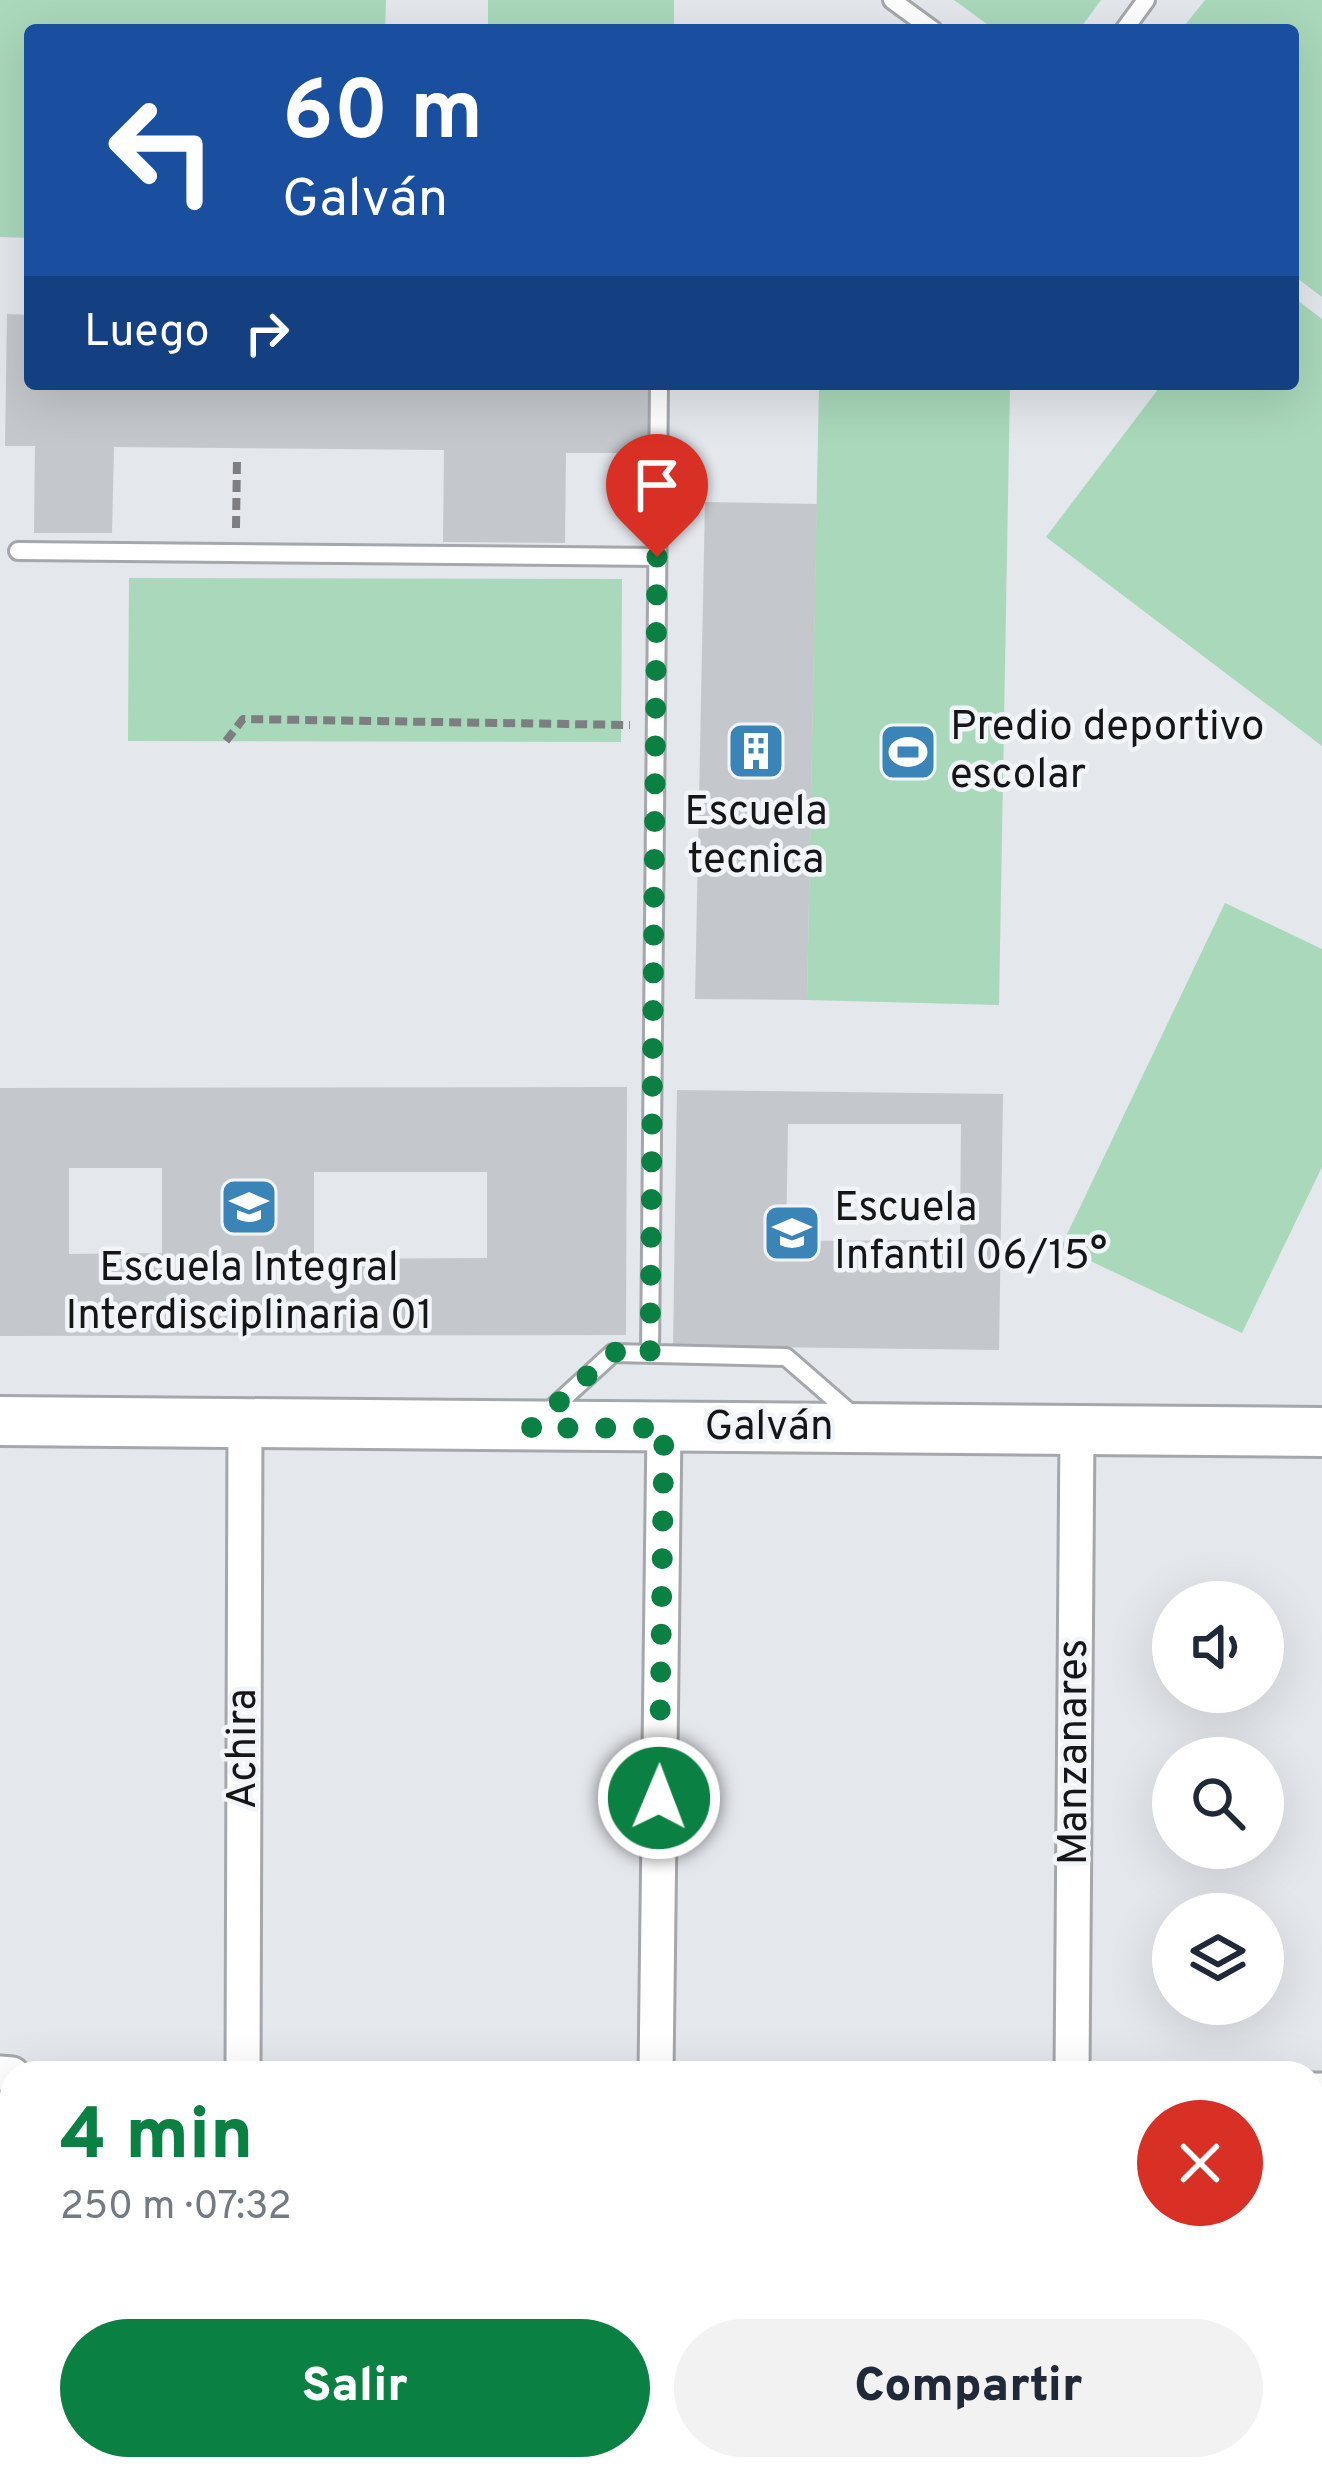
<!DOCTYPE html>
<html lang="es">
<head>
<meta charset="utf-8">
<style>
	body { margin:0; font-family:Overpass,sans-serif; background:#f2f2f3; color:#1f2937; height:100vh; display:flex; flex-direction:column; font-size:45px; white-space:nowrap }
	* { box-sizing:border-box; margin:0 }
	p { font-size:39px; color:#747a83 }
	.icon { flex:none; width:66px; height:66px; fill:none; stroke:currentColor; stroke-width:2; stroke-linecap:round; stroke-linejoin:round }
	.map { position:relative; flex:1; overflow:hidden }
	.panel { position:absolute; left:0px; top:2061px; width:1323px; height:420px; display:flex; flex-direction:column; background:#fff; border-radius:36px 36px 0 0; box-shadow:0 12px 48px #0002 }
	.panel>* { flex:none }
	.banner { position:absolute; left:24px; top:24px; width:1275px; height:366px; border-radius:12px; box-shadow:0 12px 48px #0002; background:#1a4fa0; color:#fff; overflow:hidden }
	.fabs { position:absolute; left:1152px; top:1581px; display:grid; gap:24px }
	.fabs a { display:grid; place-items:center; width:132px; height:132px; border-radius:50%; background:#fff; box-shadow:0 12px 48px #0002; font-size:60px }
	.pin { position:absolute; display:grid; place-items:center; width:102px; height:102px; color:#fff; margin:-123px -51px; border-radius:50% 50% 50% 0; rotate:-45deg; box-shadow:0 0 12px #0007 }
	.pin .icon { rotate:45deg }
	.me { position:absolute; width:132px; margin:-66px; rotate:1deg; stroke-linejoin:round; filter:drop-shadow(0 0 9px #0008) }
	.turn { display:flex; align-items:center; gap:42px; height:252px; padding:0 60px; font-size:54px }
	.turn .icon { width:156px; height:156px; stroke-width:2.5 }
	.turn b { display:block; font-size:84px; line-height:102px }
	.then { display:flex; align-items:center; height:114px; padding:0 60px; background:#0003; gap:24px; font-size:45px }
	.round { display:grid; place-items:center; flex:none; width:126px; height:126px; border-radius:63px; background:#f2f2f3 }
	.summary { display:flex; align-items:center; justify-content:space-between; height:204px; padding:0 60px }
	h1 { font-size:72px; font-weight:800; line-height:90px; color:#0b8043 }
	.button { display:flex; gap:24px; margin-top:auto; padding:24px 60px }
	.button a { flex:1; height:138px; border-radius:72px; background:#0b8043; color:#fff; font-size:48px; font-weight:800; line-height:138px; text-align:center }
	.button a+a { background:#f2f2f3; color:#1f2937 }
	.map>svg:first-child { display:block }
	.green { fill:#a9d8ba }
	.building { fill:#c4c8cc; fill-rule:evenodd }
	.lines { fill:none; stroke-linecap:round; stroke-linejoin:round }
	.lane-casing { stroke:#a4a7ab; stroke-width:22 }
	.street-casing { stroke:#a4a7ab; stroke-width:39 }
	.secondary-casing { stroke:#a4a7ab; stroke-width:54 }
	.path { stroke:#7c7e81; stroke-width:8; stroke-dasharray:12 6; stroke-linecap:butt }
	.lane { stroke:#fff; stroke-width:16 }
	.street { stroke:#fff; stroke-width:33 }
	.secondary { stroke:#fff; stroke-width:48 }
	.route { stroke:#0b8043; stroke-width:21; stroke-dasharray:0 37.8 }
	.labels { text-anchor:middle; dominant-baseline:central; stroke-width:9; stroke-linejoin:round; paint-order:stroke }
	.poi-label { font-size:42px; fill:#151618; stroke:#f1f4f9; text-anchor:start }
	.street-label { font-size:42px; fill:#151618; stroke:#f1f4f9 }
</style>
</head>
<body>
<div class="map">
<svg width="1322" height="2481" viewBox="0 0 1322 2481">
	<rect width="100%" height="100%" fill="#e4e7ec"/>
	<path class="green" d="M0 0H386L385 30H30V238L0 237Z
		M488 0H674V30H488Z
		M954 0H1101L1079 30H995Z
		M1205 0H1322V297L1293 275V30H1181Z
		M1293 297 1322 319V746L1046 537 1162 384H1293Z
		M819 384H1010L999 1005 807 1000Z
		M129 578 622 579 621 742 128 741Z
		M1225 903 1322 949V1167L1242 1333 1061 1247Z
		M1311 2128H1322V2284H1311Z"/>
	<path class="building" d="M7 314 30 315V384H652L651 453H566L565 543 443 542 444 450 114 447 112 533H34L35 446H5Z
		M705 502 817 504 807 1000 695 999Z
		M627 1087 626 1335 0 1336V1088ZM69 1168H162V1253L69 1254ZM314 1172H487V1258L314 1259Z
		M677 1090 1003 1094 999 1350 673 1346ZM788 1124H961L960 1240 786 1241Z
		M0 2134H12V2224H0Z"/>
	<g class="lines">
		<g class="lane-casing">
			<path id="lane" d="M892 0 933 30
				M1124 30 1146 0
				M18 551 657 557
				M650 1354 659 384
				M545 1415 613 1353 786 1357 856 1418"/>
		</g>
		<g class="street-casing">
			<path id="street" d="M0 2073 12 2074
				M243 2073 245 1426
				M656 2073 664 1428
				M1072 2073 1077 1430
				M1311 2090H1322"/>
		</g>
		<g class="secondary-casing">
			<path id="secondary" d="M0 1421 1322 1432"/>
		</g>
		<path class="path" d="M236 528 237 459
			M226 741 243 719 630 725
			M571 2469 575 2481
			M612 2469 613 2481
			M1146 2481 1150 2469"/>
		<use href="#lane" class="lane"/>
		<use href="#street" class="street"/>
		<use href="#secondary" class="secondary"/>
	</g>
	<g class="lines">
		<path class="route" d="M657 557 650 1354 613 1352 531 1428H664L659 1798"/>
	</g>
	<defs>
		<g id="building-square" transform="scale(3)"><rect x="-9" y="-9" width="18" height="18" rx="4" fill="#3a84b8" stroke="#f1f4f9"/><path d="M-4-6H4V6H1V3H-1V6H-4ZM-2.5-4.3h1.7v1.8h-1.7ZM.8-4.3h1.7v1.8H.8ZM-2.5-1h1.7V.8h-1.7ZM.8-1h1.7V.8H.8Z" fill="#fff"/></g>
		<g id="stadium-square" transform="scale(3)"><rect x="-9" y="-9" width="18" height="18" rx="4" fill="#3a84b8" stroke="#f1f4f9"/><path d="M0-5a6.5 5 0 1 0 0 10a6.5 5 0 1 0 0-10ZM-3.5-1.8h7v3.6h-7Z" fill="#fff"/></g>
		<g id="school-square" transform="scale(3)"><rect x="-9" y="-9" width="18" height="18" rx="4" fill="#3a84b8" stroke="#f1f4f9"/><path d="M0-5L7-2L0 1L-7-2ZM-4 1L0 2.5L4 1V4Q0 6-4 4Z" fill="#fff"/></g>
	</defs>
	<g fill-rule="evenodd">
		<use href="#building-square" x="756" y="751"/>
		<use href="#stadium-square" x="908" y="752"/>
		<use href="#school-square" x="249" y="1207"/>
		<use href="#school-square" x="792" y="1233"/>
	</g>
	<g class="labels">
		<g class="poi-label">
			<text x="950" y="728">Predio deportivo<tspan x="950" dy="48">escolar</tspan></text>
			<text x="756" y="813" text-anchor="middle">Escuela<tspan x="756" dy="48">tecnica</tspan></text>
			<text x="834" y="1209">Escuela<tspan x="834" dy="48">Infantil 06/15°</tspan></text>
			<text x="249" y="1269" text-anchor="middle">Escuela Integral<tspan x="249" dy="48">Interdisciplinaria 01</tspan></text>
		</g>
		<g class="street-label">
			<text x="769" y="1428">Galván</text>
			<text transform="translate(244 1749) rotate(-90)">Achira</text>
			<text transform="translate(1075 1752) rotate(-90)">Manzanares</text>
		</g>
	</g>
</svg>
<div class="fabs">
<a><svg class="icon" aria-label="sound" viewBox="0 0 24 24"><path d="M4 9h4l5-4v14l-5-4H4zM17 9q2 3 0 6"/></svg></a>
<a><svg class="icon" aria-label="search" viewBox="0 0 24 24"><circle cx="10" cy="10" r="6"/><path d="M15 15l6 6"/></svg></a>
<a><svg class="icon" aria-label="layers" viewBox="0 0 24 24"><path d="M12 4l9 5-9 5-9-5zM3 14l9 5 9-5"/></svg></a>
</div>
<div class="pin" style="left:657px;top:557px;background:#d93025"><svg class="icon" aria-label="arrive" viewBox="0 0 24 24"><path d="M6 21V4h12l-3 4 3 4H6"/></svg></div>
<svg class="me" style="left:659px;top:1798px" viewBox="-20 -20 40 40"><circle r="17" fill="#0b8043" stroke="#fff" stroke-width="3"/><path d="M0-11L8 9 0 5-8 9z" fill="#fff"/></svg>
<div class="banner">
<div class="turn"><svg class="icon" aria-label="left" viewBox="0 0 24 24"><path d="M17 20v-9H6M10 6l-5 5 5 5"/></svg><div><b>60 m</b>Galván</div></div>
<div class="then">Luego<svg class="icon" aria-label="right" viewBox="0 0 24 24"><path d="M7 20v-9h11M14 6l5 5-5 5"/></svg></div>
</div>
<section class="panel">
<div class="summary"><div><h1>4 min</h1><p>250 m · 07:32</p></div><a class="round" style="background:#d93025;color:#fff"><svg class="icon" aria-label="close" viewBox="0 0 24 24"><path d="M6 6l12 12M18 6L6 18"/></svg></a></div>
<div class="button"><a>Salir</a><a>Compartir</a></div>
</section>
</div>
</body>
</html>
